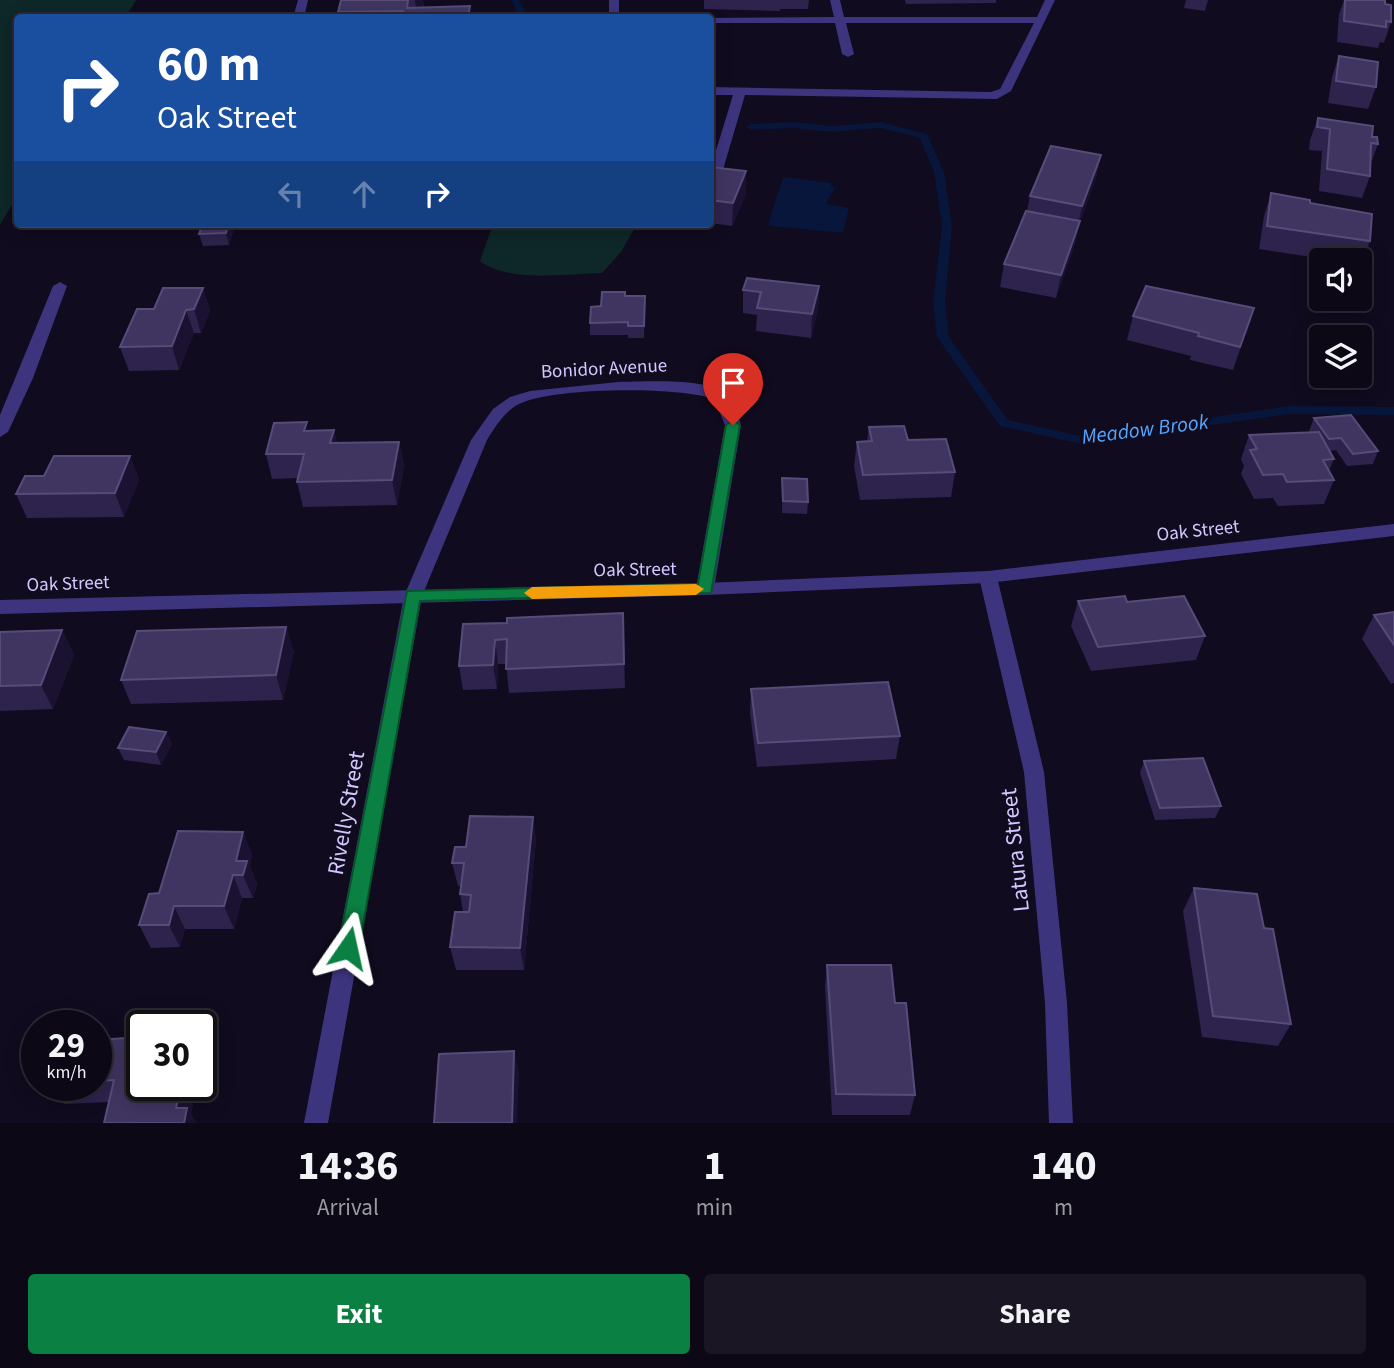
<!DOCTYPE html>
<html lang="en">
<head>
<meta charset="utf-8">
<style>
	body { margin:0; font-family:"Source Sans 3",sans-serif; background:#1a1623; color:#f1f3f6; height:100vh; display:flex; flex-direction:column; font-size:26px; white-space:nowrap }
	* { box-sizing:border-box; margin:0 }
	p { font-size:23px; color:#9a9aa1 }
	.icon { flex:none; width:38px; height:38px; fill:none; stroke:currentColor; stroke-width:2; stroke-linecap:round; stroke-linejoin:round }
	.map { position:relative; height:1123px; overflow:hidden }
	.sheet { display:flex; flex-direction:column; background:#0c0816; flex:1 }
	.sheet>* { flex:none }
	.guide { position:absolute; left:14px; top:14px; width:700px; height:214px; border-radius:7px; box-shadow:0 4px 18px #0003,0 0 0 2px #2c2935; background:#1a4fa0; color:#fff; overflow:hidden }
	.buttons { position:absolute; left:1309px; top:248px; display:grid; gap:14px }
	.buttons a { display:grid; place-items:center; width:63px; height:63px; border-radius:7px; background:#0c0816; box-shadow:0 4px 18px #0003,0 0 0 2px #2c2935; font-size:35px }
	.speed { position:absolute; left:21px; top:1010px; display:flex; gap:14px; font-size:35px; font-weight:700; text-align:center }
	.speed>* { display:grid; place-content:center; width:91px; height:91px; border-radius:50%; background:#0c0816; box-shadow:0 4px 18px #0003,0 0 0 2px #2c2935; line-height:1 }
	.speed small { font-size:18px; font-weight:400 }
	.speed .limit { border:4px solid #111; border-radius:10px; background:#fff; color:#111 }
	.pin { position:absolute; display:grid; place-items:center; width:60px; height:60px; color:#fff; margin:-72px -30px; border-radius:50% 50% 50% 0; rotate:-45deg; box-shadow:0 0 7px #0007 }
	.pin .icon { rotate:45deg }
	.me { position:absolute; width:77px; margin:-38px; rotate:11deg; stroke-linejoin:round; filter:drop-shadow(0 0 5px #0008) }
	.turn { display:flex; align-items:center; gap:24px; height:147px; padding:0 28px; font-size:32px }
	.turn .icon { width:91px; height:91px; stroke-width:2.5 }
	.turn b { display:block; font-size:49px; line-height:60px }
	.lanes { display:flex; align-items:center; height:66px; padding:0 28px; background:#0003; justify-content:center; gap:35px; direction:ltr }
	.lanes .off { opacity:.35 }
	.eta { display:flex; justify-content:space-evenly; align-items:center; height:119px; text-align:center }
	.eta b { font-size:42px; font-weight:700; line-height:49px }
	.button { display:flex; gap:14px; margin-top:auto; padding:14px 28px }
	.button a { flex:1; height:80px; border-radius:7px; background:#0b8043; color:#fff; font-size:28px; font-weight:700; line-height:80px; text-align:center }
	.button a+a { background:#1a1623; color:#f1f3f6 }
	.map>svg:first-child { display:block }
	.green { fill:#0e2728 }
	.water { fill:#07163a }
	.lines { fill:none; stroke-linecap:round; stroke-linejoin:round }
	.stream { fill:#07163a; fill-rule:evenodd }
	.service { fill:#3c357e; fill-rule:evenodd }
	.minor { fill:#3c357e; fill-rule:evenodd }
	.tertiary { fill:#3c357e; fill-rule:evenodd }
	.wall { fill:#2e234c }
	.shaded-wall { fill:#1b1232 }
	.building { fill:#403560; stroke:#574c79; stroke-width:2 }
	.route { fill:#0b8043; stroke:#07532c; stroke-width:2 }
	.slow { fill:#f59e0b }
	.labels { text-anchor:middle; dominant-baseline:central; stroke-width:7; stroke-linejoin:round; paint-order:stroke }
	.street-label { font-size:19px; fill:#d2c8ff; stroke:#100b1e }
	.water-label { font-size:21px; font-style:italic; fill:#56a5ff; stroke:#100b1e }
	.near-street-label { font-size:23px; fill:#d2c8ff; stroke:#100b1e }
</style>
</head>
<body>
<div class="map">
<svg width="1394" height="1123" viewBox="0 0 1394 1123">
	<rect width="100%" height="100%" fill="#100b1e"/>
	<path class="green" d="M0 0H136L126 17 18 18 17 196 0 225Z
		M493 224H637L621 252 602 273C567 274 508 283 480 261Z"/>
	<path class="water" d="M786 177 831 183V186L835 188 826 204 849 208 843 233 771 226 768 224 783 178Z"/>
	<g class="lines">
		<path class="stream" d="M511 0H519L529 18H520Z
			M793 122 832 126 881 122 927 134 944 172 952 225 945 303 949 337 1008 420 1081 436 1289 406 1394 407V415L1289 414 1081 444 1000 426 937 337 933 303 942 225 934 172 920 138 881 128 832 132 793 128 751 130 746 127 751 124Z"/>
		<path class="service" d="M298 0H308L304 18H293Z
			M609 0H619V18H609Z
			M830 0H840L844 17H1037L1045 0H1055L1011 91 997 99 745 95 719 183 710 186V170L733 95H710V87L991 92 1000 89 1034 23H846L854 54 848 57 842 54 835 23H710V18H707L834 17Z
			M252 224H293C284 231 261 231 252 224Z"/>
		<path class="minor" d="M60 282 67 286 33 378 8 432 0 437V415L53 286Z
			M618 382C643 382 709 377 727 395 735 403 738 415 741 425L714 589 711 594H699L696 589 725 425 714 399C678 386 553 387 519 404 505 411 495 427 487 440L422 596 328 1123H304L404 596 471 440 493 409 510 397 530 391Z
			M988 571 994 573 997 577 1044 772 1067 1003 1073 1123H1049L1045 1003 1024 772 979 577 982 573Z"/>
		<path class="tertiary" d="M1394 524V536L988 583 705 595 0 614V600L705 583 988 571Z"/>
	</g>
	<path class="wall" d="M341 0H423L424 7 471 18H339L338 12Z
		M704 0H809L808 9H780V11L704 9Z
		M905 0H996V3L906 4Z
		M1186 0H1208L1205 11 1184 8Z
		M1344 0H1385V4L1391 22 1384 43 1380 42 1378 48 1337 42 1339 14Z
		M1339 56 1376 87 1368 109 1328 103 1332 77Z
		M1318 118 1372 137 1378 144 1371 163 1370 176 1362 198 1319 191 1322 151 1309 150 1310 140Z
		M1101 155 1096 178 1079 224 1075 244 1056 298 1000 287 1004 264 1027 211 1030 196Z
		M710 167 746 171V194L732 226 710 223Z
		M1271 193 1310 203 1370 241 1361 264H1360V261H1337L1259 249 1264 216Z
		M233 231 229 245 203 246 199 234Z
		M819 286 818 309 811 338 756 331 757 315 743 313V290Z
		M203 288 210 311 201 333H194L179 370 129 371 120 347 154 309Z
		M625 296 645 308 644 338H628V335H590V323L601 306Z
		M1254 308 1233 370 1190 360 1191 356 1127 340 1133 316Z
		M1314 418 1378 451 1373 464 1347 466 1336 450 1330 451 1334 459 1329 471 1334 480 1324 504 1278 506 1273 498 1254 499 1241 474 1244 466 1241 459 1249 435 1311 432 1309 431Z
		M869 427 908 440 955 472 951 497 860 500 854 466 857 442 867 441Z
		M334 430 337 443 399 442 404 466 397 505 303 507 297 482 298 478 272 479 266 454 309 431Z
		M130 456 139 480 124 517 27 518 16 494 44 476Z
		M782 478 808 502 807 514 782 513Z
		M1078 601 1205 636 1196 660 1091 671 1071 626Z
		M1394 612V683L1391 684 1362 639 1374 615Z
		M463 624 624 637 625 688 509 693 506 664H498L497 689 463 690 459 666Z
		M62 630 74 655 53 709 0 711V632Z
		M294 651 283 700 131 704 121 680Z
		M751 689 900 736 896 759 757 767 750 713Z
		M166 732 172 744 161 765 124 760 118 748Z
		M1144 761 1221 806 1215 818 1155 820 1140 773Z
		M533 817 536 840 524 970H456L450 947 463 912 460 894 461 886H458L452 863 466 847Z
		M243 832 252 855 250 866 257 884 253 898H242L234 929H185L180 947 151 948 139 925 159 893Z
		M1194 888 1264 928 1291 1024 1278 1046 1202 1037 1183 911Z
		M827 965 895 1003 915 1095 910 1115H832L825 987Z
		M96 1040 196 1087 191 1114 196 1123H104L109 1102 64 1104 50 1085H96Z"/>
	<path class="shaded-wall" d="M415 0H423L424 12 417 18Z
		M1101 155 1096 178 1079 224 1075 244 1056 298 1061 275 1078 226 1082 206Z
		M746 171V194L732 226 733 203Z
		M228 224H231L233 231 229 245 226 233Z
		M819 286 818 309 811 338 812 314Z
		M203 288 210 311 201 333 194 309Z
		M186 310 194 333 179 370 172 346Z
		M334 430 339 454 330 443Z
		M399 442 404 466 397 505 392 480Z
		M130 456 139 480 124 517 115 493Z
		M623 613 624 637 625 688 624 664Z
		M286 627 294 651 283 700 276 675Z
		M62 630 74 655 53 709 41 685Z
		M495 640 498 664 497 689 493 665Z
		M166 732 172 744 161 765 156 752Z
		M533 817 536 840 524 970 520 948Z
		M243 832 252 855 250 866 257 884 253 898 243 875 236 861Z
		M233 875 242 898 234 929 224 906Z
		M174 906 185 929 180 947 169 925Z
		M514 1051 519 1072 517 1123H512Z
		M181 1085H195L196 1087 191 1114 196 1123H184L176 1108Z"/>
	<path class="building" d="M341 0H408L407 8 470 6 468 18H401L403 11 338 12Z
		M1345 0H1385V4L1391 5V22L1386 21V27L1344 21Z
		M1339 56 1378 62 1376 87 1336 81Z
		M1318 118 1373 126 1372 137H1377L1378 144 1371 143 1370 176 1327 169 1330 129 1317 127Z
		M1051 146 1101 155 1082 206 1030 196Z
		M710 167 746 171 733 203 710 200Z
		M1271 193 1310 200V203L1372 214 1370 241 1267 226Z
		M1026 211 1080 221 1061 275 1004 264Z
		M203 224H228L226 233 199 234Z
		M747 278 819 286 812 314 757 308 761 292 743 290Z
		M1146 286 1254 308 1240 347 1198 336 1199 333 1133 316Z
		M163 288H203L194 309 186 310 172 346 120 347 137 309H154Z
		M602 292H625V296H645L644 326H628V322L590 323 591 307 601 306Z
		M1351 415 1378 451 1353 454 1341 438 1329 439 1314 418Z
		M307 422 304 431 334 430 330 443 399 442 392 480 297 482 304 454H266L274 423Z
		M904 426 908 440 946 439 955 472 863 475 857 442 872 441 869 427Z
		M1319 432 1334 459 1323 460 1334 480 1287 482 1283 474 1263 475 1250 450 1257 449 1249 435Z
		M54 456H130L115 493 16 494 25 476H44Z
		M782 478 807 479 808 502 783 501Z
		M1125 596 1127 602 1184 596 1205 636 1098 647 1078 601Z
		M1394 612V645L1374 615Z
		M623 613 624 664 506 669 507 639 495 640 493 665 459 666 463 624 507 623V618Z
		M286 627 276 675 121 680 137 631Z
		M62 630 41 685 0 686V632Z
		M888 682 900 736 758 743 751 689Z
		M129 727 166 732 156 752 118 748Z
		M1203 758 1221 806 1160 808 1144 761Z
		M470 816 533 817 520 948 450 947 455 912H469L471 895 460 894 464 863H452L455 847H466Z
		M178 831 243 832 236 861H247L243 875H233L224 906H174L169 925H139L149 894 159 893Z
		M1194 888 1257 894 1264 928 1273 929 1291 1024 1213 1016Z
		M827 965H891L895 1003H906L915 1095 836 1094Z
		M142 1037V1085H181L176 1108H187L184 1123H104L114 1080 96 1081V1040Z
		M514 1051 512 1123H434L439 1054Z"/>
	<path class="route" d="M733 420 740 425 711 593 420 601 359 948 356 954 348 957 341 954 338 948 407 591 698 584 726 425Z"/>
	<path class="slow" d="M696 584 704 589 696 595 532 599 524 593 532 587Z"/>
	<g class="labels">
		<g class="street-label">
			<text transform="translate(604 369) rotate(-3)">Bonidor Avenue</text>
			<text transform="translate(1198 531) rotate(-6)">Oak Street</text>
			<text transform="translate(635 570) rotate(-1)">Oak Street</text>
			<text transform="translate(68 584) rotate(-2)">Oak Street</text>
		</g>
		<g class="water-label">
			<text transform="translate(1145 429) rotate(-7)">Meadow Brook</text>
		</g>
		<g class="near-street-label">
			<text transform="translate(346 813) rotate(-80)">Rivelly Street</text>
			<text transform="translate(1015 850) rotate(-96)">Latura Street</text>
		</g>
	</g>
</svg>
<div class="buttons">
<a><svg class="icon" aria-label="sound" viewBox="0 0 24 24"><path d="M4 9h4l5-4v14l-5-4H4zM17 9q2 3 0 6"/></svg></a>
<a><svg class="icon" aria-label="layers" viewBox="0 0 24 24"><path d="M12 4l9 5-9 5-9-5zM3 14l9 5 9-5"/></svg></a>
</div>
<div class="speed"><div>29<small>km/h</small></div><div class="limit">30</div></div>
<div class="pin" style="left:733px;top:425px;background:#d93025"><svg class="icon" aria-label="arrive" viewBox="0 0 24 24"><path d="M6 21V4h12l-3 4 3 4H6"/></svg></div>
<svg class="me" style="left:348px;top:948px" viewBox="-20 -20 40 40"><path d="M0-17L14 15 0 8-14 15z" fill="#0b8043" stroke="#fff" stroke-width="4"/></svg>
<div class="guide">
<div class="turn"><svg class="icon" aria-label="right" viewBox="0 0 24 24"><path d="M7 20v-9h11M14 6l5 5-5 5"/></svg><div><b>60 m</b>Oak Street</div></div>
<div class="lanes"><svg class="icon off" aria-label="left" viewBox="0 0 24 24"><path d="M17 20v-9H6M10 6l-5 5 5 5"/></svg><svg class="icon off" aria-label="ahead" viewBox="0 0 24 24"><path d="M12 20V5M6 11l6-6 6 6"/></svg><svg class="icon" aria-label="right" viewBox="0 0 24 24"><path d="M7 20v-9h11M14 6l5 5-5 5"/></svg></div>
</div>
</div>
<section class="sheet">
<div class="eta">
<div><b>14:36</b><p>Arrival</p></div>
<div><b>1</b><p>min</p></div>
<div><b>140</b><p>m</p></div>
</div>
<div class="button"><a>Exit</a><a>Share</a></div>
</section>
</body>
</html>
